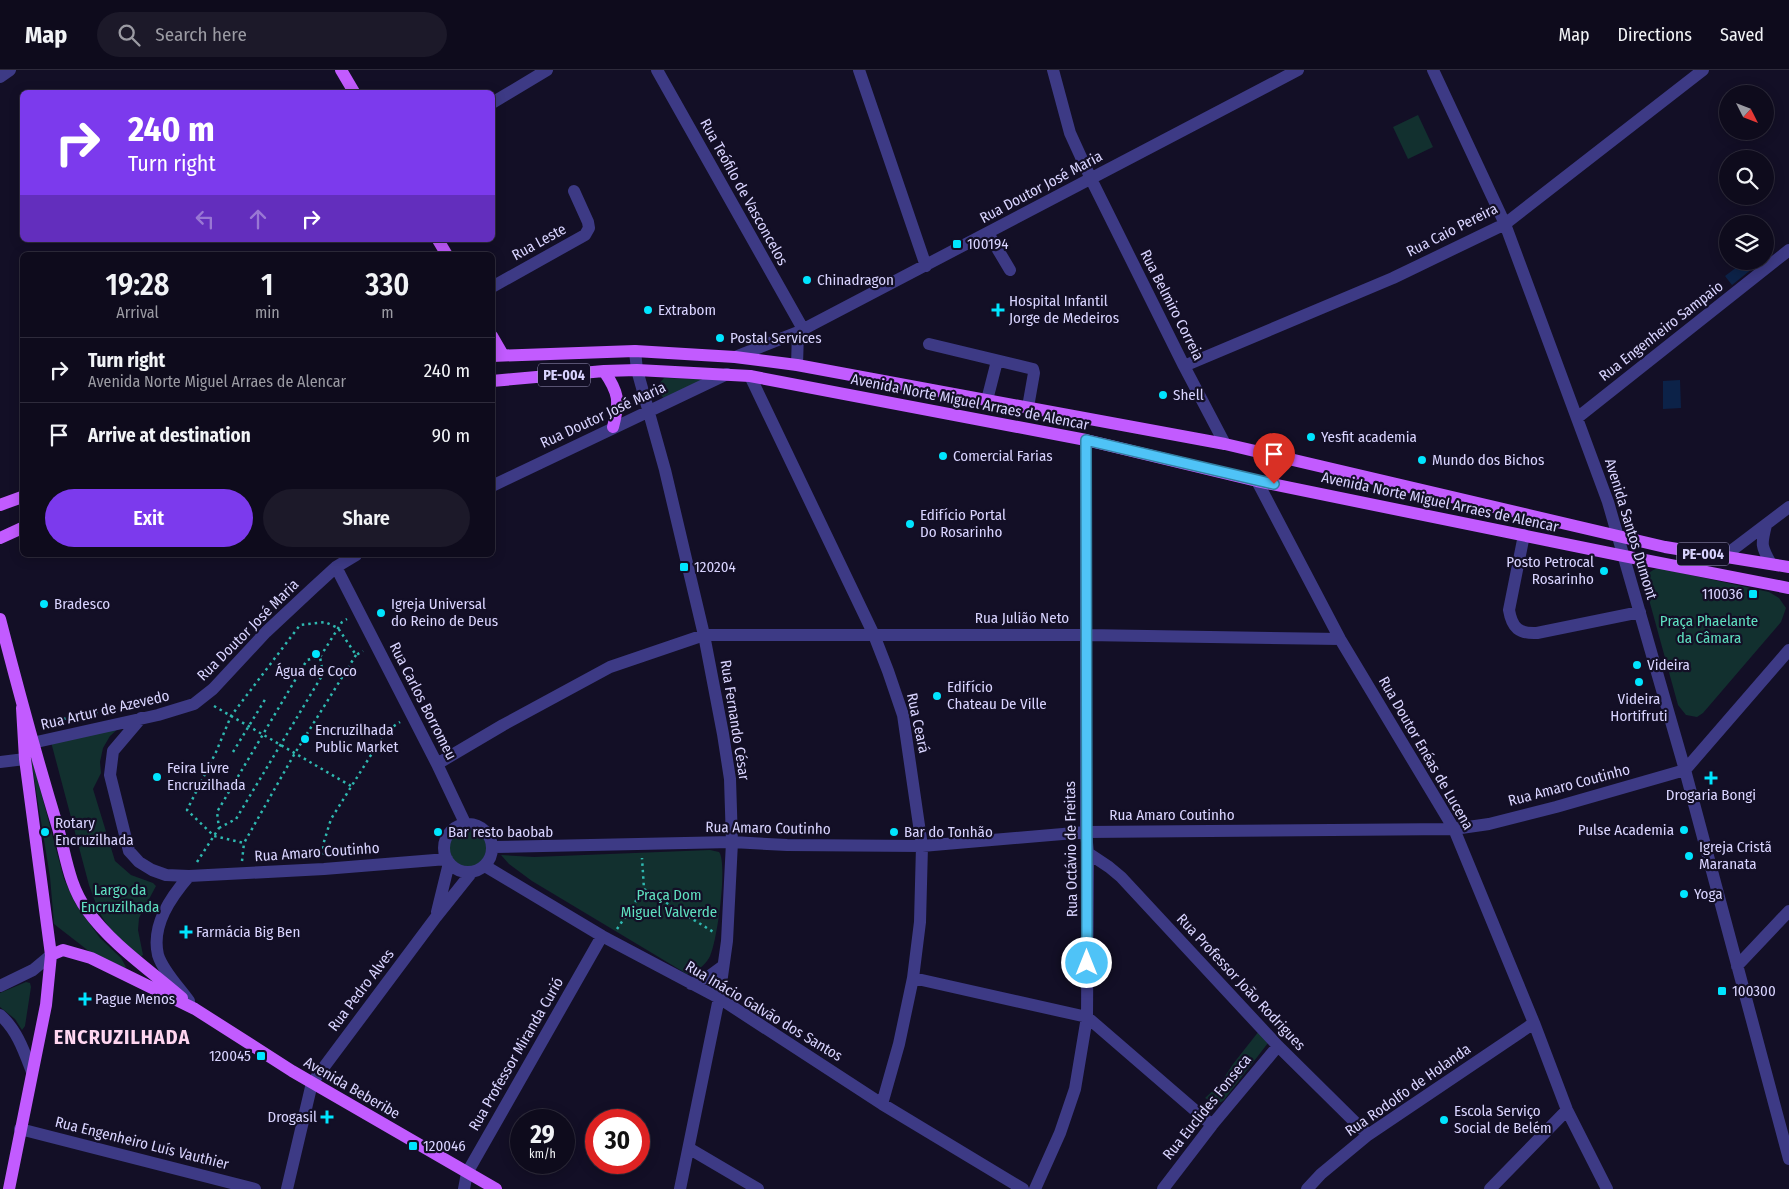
<!DOCTYPE html>
<html lang="en">
<head>
<meta charset="utf-8">
<style>
	body { margin:0; font-family:"Fira Sans Condensed",sans-serif; background:#1c1929; color:#f1f3f6; height:100vh; display:flex; flex-direction:column; font-size:19px; white-space:nowrap }
	* { box-sizing:border-box; margin:0 }
	p { font-size:16px; color:#9b9ba3 }
	.icon { flex:none; width:28px; height:28px; fill:none; stroke:currentColor; stroke-width:2; stroke-linecap:round; stroke-linejoin:round }
	.map { position:relative; flex:1; overflow:hidden }
	.side { position:absolute; left:20px; top:182px; width:475px; height:305px; display:flex; flex-direction:column; background:#0e0b1c; border-radius:8px; box-shadow:0 2px 12px #0003,0 0 0 1px #2e2b3b }
	.side>* { flex:none }
	.top-card { position:absolute; left:20px; top:20px; width:475px; height:152px; border-radius:8px; box-shadow:0 2px 12px #0003,0 0 0 1px #2e2b3b; background:#7c3aed; color:#fff; overflow:hidden }
	.needle { width:32px; rotate:132deg }
	.fabs { position:absolute; left:1719px; top:15px; display:grid; gap:10px }
	.fabs a { display:grid; place-items:center; width:55px; height:55px; border-radius:50%; background:#0e0b1c; box-shadow:0 2px 12px #0003,0 0 0 1px #2e2b3b; font-size:25px }
	.speed { position:absolute; left:510px; top:1039px; display:flex; gap:10px; font-size:25px; font-weight:700; text-align:center }
	.speed>* { display:grid; place-content:center; width:65px; height:65px; border-radius:50%; background:#0e0b1c; box-shadow:0 2px 12px #0003,0 0 0 1px #2e2b3b; line-height:1 }
	.speed small { font-size:12px; font-weight:400 }
	.speed .limit { border:8px solid #d22; background:#fff; color:#111 }
	.pin { position:absolute; display:grid; place-items:center; width:42px; height:42px; color:#fff; margin:-51px -21px; border-radius:50% 50% 50% 0; rotate:-45deg; box-shadow:0 0 5px #0007 }
	.pin .icon { rotate:45deg }
	.me { position:absolute; width:55px; margin:-28px; rotate:0deg; stroke-linejoin:round; filter:drop-shadow(0 0 4px #0008) }
	.turn { display:flex; align-items:center; gap:18px; height:105px; padding:0 25px; font-size:22px }
	.turn .icon { width:65px; height:65px; stroke-width:2.5 }
	.turn b { display:block; font-size:35px; line-height:42px }
	.lanes { display:flex; align-items:center; height:48px; padding:0 25px; background:#0003; justify-content:center; gap:25px; direction:ltr }
	.lanes .off { opacity:.35 }
	.eta { display:flex; justify-content:space-evenly; align-items:center; height:85px; text-align:center }
	.eta b { font-size:30px; font-weight:600; line-height:35px }
	.button { display:flex; gap:10px; margin-top:auto; padding:10px 25px }
	.button a { flex:1; height:58px; border-radius:30px; background:#7c3aed; color:#fff; font-size:20px; font-weight:600; line-height:58px; text-align:center }
	.button a+a { background:#1c1929; color:#f1f3f6 }
	ul { padding:0; list-style:none }
	li { display:flex; align-items:center; gap:15px; height:65px; padding:0 25px; border-top:1px solid #2e2b3b }
	li div { flex:1 }
	li b { display:block; font-size:19px }
	li em { font-style:normal }
	header { display:flex; align-items:center; gap:30px; box-sizing:border-box; height:70px; padding:0 25px; background:#0e0b1c; border-bottom:1px solid #2e2b3b }
	header strong { font-size:24px }
	nav { display:flex; gap:28px; margin-inline-start:auto; font-size:18px }
	.search { width:350px; height:45px; background:#1c1929; display:flex; align-items:center; gap:12px; box-sizing:border-box; padding:0 18px; border-radius:28px; color:#9b9ba3; font-size:19px }
	.map>svg:first-child { display:block }
	.green { fill:#12302f }
	.water { fill:#0c2248 }
	.lines { fill:none; stroke-linecap:round; stroke-linejoin:round }
	.path { stroke:#2fb8b0; stroke-width:2.5; stroke-dasharray:2.5 4; stroke-linecap:butt }
	.minor { stroke:#3d3a85; stroke-width:12 }
	.major { stroke:#c25bff; stroke-width:12 }
	.route-casing { stroke:#337fa1; stroke-width:12 }
	.route { stroke:#4fc3f7; stroke-width:9 }
	.poi-dot { fill:#00e5ff; stroke:#130f26; stroke-width:2 }
	.labels { text-anchor:middle; dominant-baseline:central; stroke-width:4.5; stroke-linejoin:round; paint-order:stroke }
	.shield { fill:#130f26; stroke:#9e99be; stroke-width:1 }
	.shield-label { font-size:14px; font-weight:bold; fill:#d9d4ff }
	.street-label { font-size:15px; fill:#d9d4ff; stroke:#130f26 }
	.poi-label { font-size:15px; fill:#d9d4ff; stroke:#130f26; text-anchor:start }
	.park-label { font-size:15px; fill:#5fe0c0; stroke:#130f26 }
	.district-label { font-size:20px; font-weight:bold; letter-spacing:1px; fill:#ffd6f0; stroke:#130f26 }
</style>
</head>
<body>
<header>
<strong>Map</strong>
<div class="search"><svg class="icon" aria-label="search" viewBox="0 0 24 24"><circle cx="10" cy="10" r="6"/><path d="M15 15l6 6"/></svg>Search here</div>
<nav><a>Map</a><a>Directions</a><a>Saved</a></nav>
</header>
<div class="map">
<svg width="1789" height="1119" viewBox="0 0 1789 1119">
	<rect width="100%" height="100%" fill="#130f26"/>
	<path class="green" d="M1418 45 1433 77 1408 89 1393 57Z
		M664 308 701 309 703 312 664 329 659 322 658 315Z
		M1658 498 1769 522 1779 528 1786 538 1781 552 1703 643 1697 647 1686 645 1678 635 1645 515C1644 505 1650 501 1658 498Z
		M120 657 110 666 103 678 100 692 101 703 93 719 115 791 131 805 153 813 156 816 139 848 138 860 143 885 140 887C128 876 115 866 106 853 98 842 94 828 89 815L51 672Z
		M29 677 64 809 75 833 100 868 121 888 126 897 125 898 90 882 54 854 50 807Z
		M445 778a24 24 0 1 1 48 0a24 24 0 1 1-48 0Z
		M710 780 719 782C728 793 717 875 709 888 704 896 696 903 687 904L532 811 509 794 501 785 534 787Z
		M26 912 30 913 31 917 25 956 22 960 15 949 0 937V923Z
		M1259 961 1268 973 1224 1030C1217 1036 1212 1032 1205 1028L1220 1014 1233 994Z"/>
	<path class="water" d="M1745 191H1748L1753 198 1732 215 1725 206Z
		M1680 310 1681 338 1663 339V311Z"/>
	<g class="lines">
		<path class="path" d="M356 585 295 683 244 773 214 766 187 740 216 682 231 646 300 555 325 552 338 558 356 585 363 581
			M214 636 351 716
			M44 653 136 634
			M233 682 266 628
			M219 758 236 749 323 604 320 587
			M324 785 323 775 331 749 376 677 391 658 400 652
			M242 791 244 773
			M197 792 219 758 217 742 307 590 320 587 342 552 347 549
			M644 819 715 863
			M617 859 644 819 642 788"/>
		<path class="minor" d="M657 0 803 259
			M859 0 926 196
			M1053 0 1070 63 1091 109 1184 296 1225 374
			M1433 0 1505 154 1608 432 1685 700 1789 1089
			M0 7 10 0
			M492 33 547 0
			M988 163 1010 200
			M492 217 585 165 589 158 588 152 574 121
			M929 274 1033 299 1034 303 1028 337
			M635 281 637 300 665 400 704 565 723 664 730 709 732 772 727 871 719 928 680 1119
			M735 287 798 262 1298 0
			M797 295 798 262
			M1184 296 1393 208 1505 154 1703 0
			M750 306 874 565 888 601 903 645 922 776 920 852 913 908 899 974 882 1034
			M987 330 997 291
			M1577 348 1789 180
			M1257 411 1340 569 1454 759 1534 953 1567 1040 1607 1119
			M492 416 727 304
			M1766 455C1761 475 1761 476 1771 494
			M1524 465 1509 540C1512 558 1519 564 1537 563L1640 542
			M1723 487 1789 437
			M336 497 437 694 465 753
			M141 648 113 681 110 705 129 781 139 792 152 800 166 805 189 806 324 799 447 789
			M32 673 158 645 194 634 213 619 266 562 312 519 336 497 356 485
			M0 692 25 689
			M437 694 503 655 610 597 704 565H1086L1340 569
			M444 778a24 24 0 1 1 48 0a24 24 0 1 1-48 0Z
			M493 777 732 772 787 775 922 776 1086 762 1454 759 1489 754 1556 737 1685 700 1789 580
			M1088 783 1109 797 1121 807 1278 976 1368 1065
			M485 796 602 866 719 928 882 1034 1023 1119
			M189 806C171 827 151 855 158 885 163 901 179 917 189 931
			M437 842 449 793
			M1737 896 1789 841
			M913 908 1087 947 1212 1055
			M691 914 708 907 723 896
			M0 916 33 900 51 885
			M0 945C17 960 24 981 32 1002
			M20 1059 255 1119
			M690 1079 758 1119
			M287 1119 312 1013 436 847 472 802
			M464 1119 467 1103 602 866
			M1035 1119 1060 1063 1075 1019 1087 947 1088 783 1086 762V370
			M1163 1119 1212 1055 1278 976
			M1307 1119 1321 1104 1368 1065 1534 953
			M1490 1119 1567 1040"/>
		<path class="major" d="M341 0 354 22
			M438 170 447 185
			M492 266 503 285
			M492 286 635 281 735 287 797 295 1225 374 1665 477 1789 497
			M604 301C619 323 620 331 613 357
			M492 311 604 301 637 300 750 306 1086 370 1257 411 1624 486 1789 518
			M0 435 22 427
			M0 468 22 458
			M0 549C18 619 37 689 58 758 66 786 69 816 87 840 112 875 150 900 182 928
			M51 885 63 880 91 888 195 939 292 1001 496 1119
			M9 1119 46 935 51 885 25 689 22 638"/>
	</g>
	<g class="lines">
		<g class="route-casing">
			<path id="route" d="M1087 893 1086 370 1274 414"/>
		</g>
		<use href="#route" class="route"/>
	</g>
	<g class="poi-dot">
		<rect x="952" y="169" width="10" height="10" rx="2.5"/>
		<circle cx="807" cy="210" r="5"/>
		<circle cx="648" cy="240" r="5"/>
		<path d="M995.5 232.5h5v5h5v5h-5v5h-5v-5h-5v-5h5z"/>
		<circle cx="720" cy="268" r="5"/>
		<circle cx="1163" cy="325" r="5"/>
		<circle cx="1311" cy="367" r="5"/>
		<circle cx="943" cy="386" r="5"/>
		<circle cx="1422" cy="390" r="5"/>
		<circle cx="910" cy="454" r="5"/>
		<rect x="679" y="492" width="10" height="10" rx="2.5"/>
		<circle cx="1604" cy="501" r="5"/>
		<rect x="1748" y="519" width="10" height="10" rx="2.5"/>
		<circle cx="44" cy="534" r="5"/>
		<circle cx="381" cy="543" r="5"/>
		<circle cx="316" cy="584" r="5"/>
		<circle cx="1637" cy="595" r="5"/>
		<circle cx="1639" cy="612" r="5"/>
		<circle cx="937" cy="626" r="5"/>
		<circle cx="305" cy="669" r="5"/>
		<circle cx="157" cy="707" r="5"/>
		<path d="M1708.5 700.5h5v5h5v5h-5v5h-5v-5h-5v-5h5z"/>
		<circle cx="1684" cy="760" r="5"/>
		<circle cx="45" cy="762" r="5"/>
		<circle cx="438" cy="762" r="5"/>
		<circle cx="894" cy="762" r="5"/>
		<circle cx="1689" cy="786" r="5"/>
		<circle cx="1684" cy="824" r="5"/>
		<path d="M183.5 854.5h5v5h5v5h-5v5h-5v-5h-5v-5h5z"/>
		<rect x="1717" y="916" width="10" height="10" rx="2.5"/>
		<path d="M82.5 921.5h5v5h5v5h-5v5h-5v-5h-5v-5h5z"/>
		<rect x="256" y="981" width="10" height="10" rx="2.5"/>
		<path d="M324.5 1039.5h5v5h5v5h-5v5h-5v-5h-5v-5h5z"/>
		<circle cx="1444" cy="1050" r="5"/>
		<rect x="408" y="1071" width="10" height="10" rx="2.5"/>
	</g>
	<g class="labels">
		<g class="shield">
			<rect x="538" y="293.5" width="52" height="23" rx="4"/>
			<rect x="1677" y="472.5" width="52" height="23" rx="4"/>
		</g>
		<g class="shield-label">
			<text x="564" y="305">PE-004</text>
			<text x="1703" y="484">PE-004</text>
		</g>
		<g class="street-label">
			<text transform="translate(1041 117) rotate(-28)">Rua Doutor José Maria</text>
			<text transform="translate(744 122) rotate(61)">Rua Teófilo de Vasconcelos</text>
			<text transform="translate(1452 160) rotate(-27)">Rua Caio Pereira</text>
			<text transform="translate(539 172) rotate(-29)">Rua Leste</text>
			<text transform="translate(1172 235) rotate(63)">Rua Belmiro Correia</text>
			<text transform="translate(1661 261) rotate(-38)">Rua Engenheiro Sampaio</text>
			<text transform="translate(970 332) rotate(11)">Avenida Norte Miguel Arraes de Alencar</text>
			<text transform="translate(603 345) rotate(-25)">Rua Doutor José Maria</text>
			<text transform="translate(1440 432) rotate(12)">Avenida Norte Miguel Arraes de Alencar</text>
			<text transform="translate(1631 459) rotate(73)">Avenida Santos Dumont</text>
			<text x="1022" y="548">Rua Julião Neto</text>
			<text transform="translate(248 560) rotate(-45)">Rua Doutor José Maria</text>
			<text transform="translate(423 631) rotate(63)">Rua Carlos Borromeu</text>
			<text transform="translate(105 640) rotate(-13)">Rua Artur de Azevedo</text>
			<text transform="translate(735 650) rotate(81)">Rua Fernando César</text>
			<text transform="translate(918 653) rotate(78)">Rua Ceará</text>
			<text transform="translate(1426 683) rotate(60)">Rua Doutor Enéas de Lucena</text>
			<text transform="translate(1569 715) rotate(-15)">Rua Amaro Coutinho</text>
			<text x="1172" y="745">Rua Amaro Coutinho</text>
			<text transform="translate(768 758) rotate(1)">Rua Amaro Coutinho</text>
			<text transform="translate(1071 779) rotate(-91)">Rua Octávio de Freitas</text>
			<text transform="translate(317 782) rotate(-4)">Rua Amaro Coutinho</text>
			<text transform="translate(1241 912) rotate(47)">Rua Professor João Rodrigues</text>
			<text transform="translate(361 920) rotate(-53)">Rua Pedro Alves</text>
			<text transform="translate(764 941) rotate(31)">Rua Inácio Galvão dos Santos</text>
			<text transform="translate(516 984) rotate(-60)">Rua Professor Miranda Curió</text>
			<text transform="translate(352 1018) rotate(30)">Avenida Beberibe</text>
			<text transform="translate(1408 1020) rotate(-35)">Rua Rodolfo de Holanda</text>
			<text transform="translate(1207 1037) rotate(-51)">Rua Euclides Fonseca</text>
			<text transform="translate(142 1073) rotate(14)">Rua Engenheiro Luís Vauthier</text>
		</g>
		<g class="poi-label">
			<text x="967" y="174">100194</text>
			<text x="817" y="210">Chinadragon</text>
			<text x="1009" y="231">Hospital Infantil<tspan x="1009" dy="17">Jorge de Medeiros</tspan></text>
			<text x="658" y="240">Extrabom</text>
			<text x="730" y="268">Postal Services</text>
			<text x="1173" y="325">Shell</text>
			<text x="1321" y="367">Yesfit academia</text>
			<text x="953" y="386">Comercial Farias</text>
			<text x="1432" y="390">Mundo dos Bichos</text>
			<text x="920" y="445">Edifício Portal<tspan x="920" dy="17">Do Rosarinho</tspan></text>
			<text x="1594" y="492" text-anchor="end">Posto Petrocal<tspan x="1594" dy="17">Rosarinho</tspan></text>
			<text x="694" y="497">120204</text>
			<text x="1743" y="524" text-anchor="end">110036</text>
			<text x="54" y="534">Bradesco</text>
			<text x="391" y="534">Igreja Universal<tspan x="391" dy="17">do Reino de Deus</tspan></text>
			<text x="1647" y="595">Videira</text>
			<text x="316" y="601" text-anchor="middle">Água de Coco</text>
			<text x="947" y="617">Edifício<tspan x="947" dy="17">Chateau De Ville</tspan></text>
			<text x="1639" y="629" text-anchor="middle">Videira<tspan x="1639" dy="17">Hortifruti</tspan></text>
			<text x="315" y="660">Encruzilhada<tspan x="315" dy="17">Public Market</tspan></text>
			<text x="167" y="698">Feira Livre<tspan x="167" dy="17">Encruzilhada</tspan></text>
			<text x="1711" y="725" text-anchor="middle">Drogaria Bongi</text>
			<text x="55" y="753">Rotary<tspan x="55" dy="17">Encruzilhada</tspan></text>
			<text x="1674" y="760" text-anchor="end">Pulse Academia</text>
			<text x="448" y="762">Bar resto baobab</text>
			<text x="904" y="762">Bar do Tonhão</text>
			<text x="1699" y="777">Igreja Cristã<tspan x="1699" dy="17">Maranata</tspan></text>
			<text x="1694" y="824">Yoga</text>
			<text x="196" y="862">Farmácia Big Ben</text>
			<text x="1732" y="921">100300</text>
			<text x="95" y="929">Pague Menos</text>
			<text x="251" y="986" text-anchor="end">120045</text>
			<text x="1454" y="1041">Escola Serviço<tspan x="1454" dy="17">Social de Belém</tspan></text>
			<text x="317" y="1047" text-anchor="end">Drogasil</text>
			<text x="423" y="1076">120046</text>
		</g>
		<g class="park-label">
			<text x="1709" y="551">Praça Phaelante<tspan x="1709" dy="17">da Câmara</tspan></text>
			<text x="120" y="820">Largo da<tspan x="120" dy="17">Encruzilhada</tspan></text>
			<text x="669" y="825">Praça Dom<tspan x="669" dy="17">Miguel Valverde</tspan></text>
		</g>
		<g class="district-label">
			<text x="122" y="967">ENCRUZILHADA</text>
		</g>
	</g>
</svg>
<div class="fabs">
<a><svg class="needle" viewBox="-14 -14 28 28"><path d="M0-13l5 13h-10z" fill="#e53935"/><path d="M0 13l5-13h-10z" fill="#9b9ba3"/></svg></a>
<a><svg class="icon" aria-label="search" viewBox="0 0 24 24"><circle cx="10" cy="10" r="6"/><path d="M15 15l6 6"/></svg></a>
<a><svg class="icon" aria-label="layers" viewBox="0 0 24 24"><path d="M12 4l9 5-9 5-9-5zM3 14l9 5 9-5"/></svg></a>
</div>
<div class="speed"><div>29<small>km/h</small></div><div class="limit">30</div></div>
<div class="pin" style="left:1274px;top:414px;background:#d93025"><svg class="icon" aria-label="arrive" viewBox="0 0 24 24"><path d="M6 21V4h12l-3 4 3 4H6"/></svg></div>
<svg class="me" style="left:1087px;top:893px" viewBox="-20 -20 40 40"><circle r="17" fill="#4fc3f7" stroke="#fff" stroke-width="3"/><path d="M0-11L8 9 0 5-8 9z" fill="#fff"/></svg>
<div class="top-card">
<div class="turn"><svg class="icon" aria-label="right" viewBox="0 0 24 24"><path d="M7 20v-9h11M14 6l5 5-5 5"/></svg><div><b>240 m</b>Turn right</div></div>
<div class="lanes"><svg class="icon off" aria-label="left" viewBox="0 0 24 24"><path d="M17 20v-9H6M10 6l-5 5 5 5"/></svg><svg class="icon off" aria-label="ahead" viewBox="0 0 24 24"><path d="M12 20V5M6 11l6-6 6 6"/></svg><svg class="icon" aria-label="right" viewBox="0 0 24 24"><path d="M7 20v-9h11M14 6l5 5-5 5"/></svg></div>
</div>
<section class="side">
<div class="eta">
<div><b>19:28</b><p>Arrival</p></div>
<div><b>1</b><p>min</p></div>
<div><b>330</b><p>m</p></div>
</div>
<ul>
<li><svg class="icon" aria-label="right" viewBox="0 0 24 24"><path d="M7 20v-9h11M14 6l5 5-5 5"/></svg><div><b>Turn right</b><p>Avenida Norte Miguel Arraes de Alencar</p></div><em>240 m</em></li>
<li><svg class="icon" aria-label="arrive" viewBox="0 0 24 24"><path d="M6 21V4h12l-3 4 3 4H6"/></svg><div><b>Arrive at destination</b></div><em>90 m</em></li>
</ul>
<div class="button"><a>Exit</a><a>Share</a></div>
</section>
</div>
</body>
</html>
